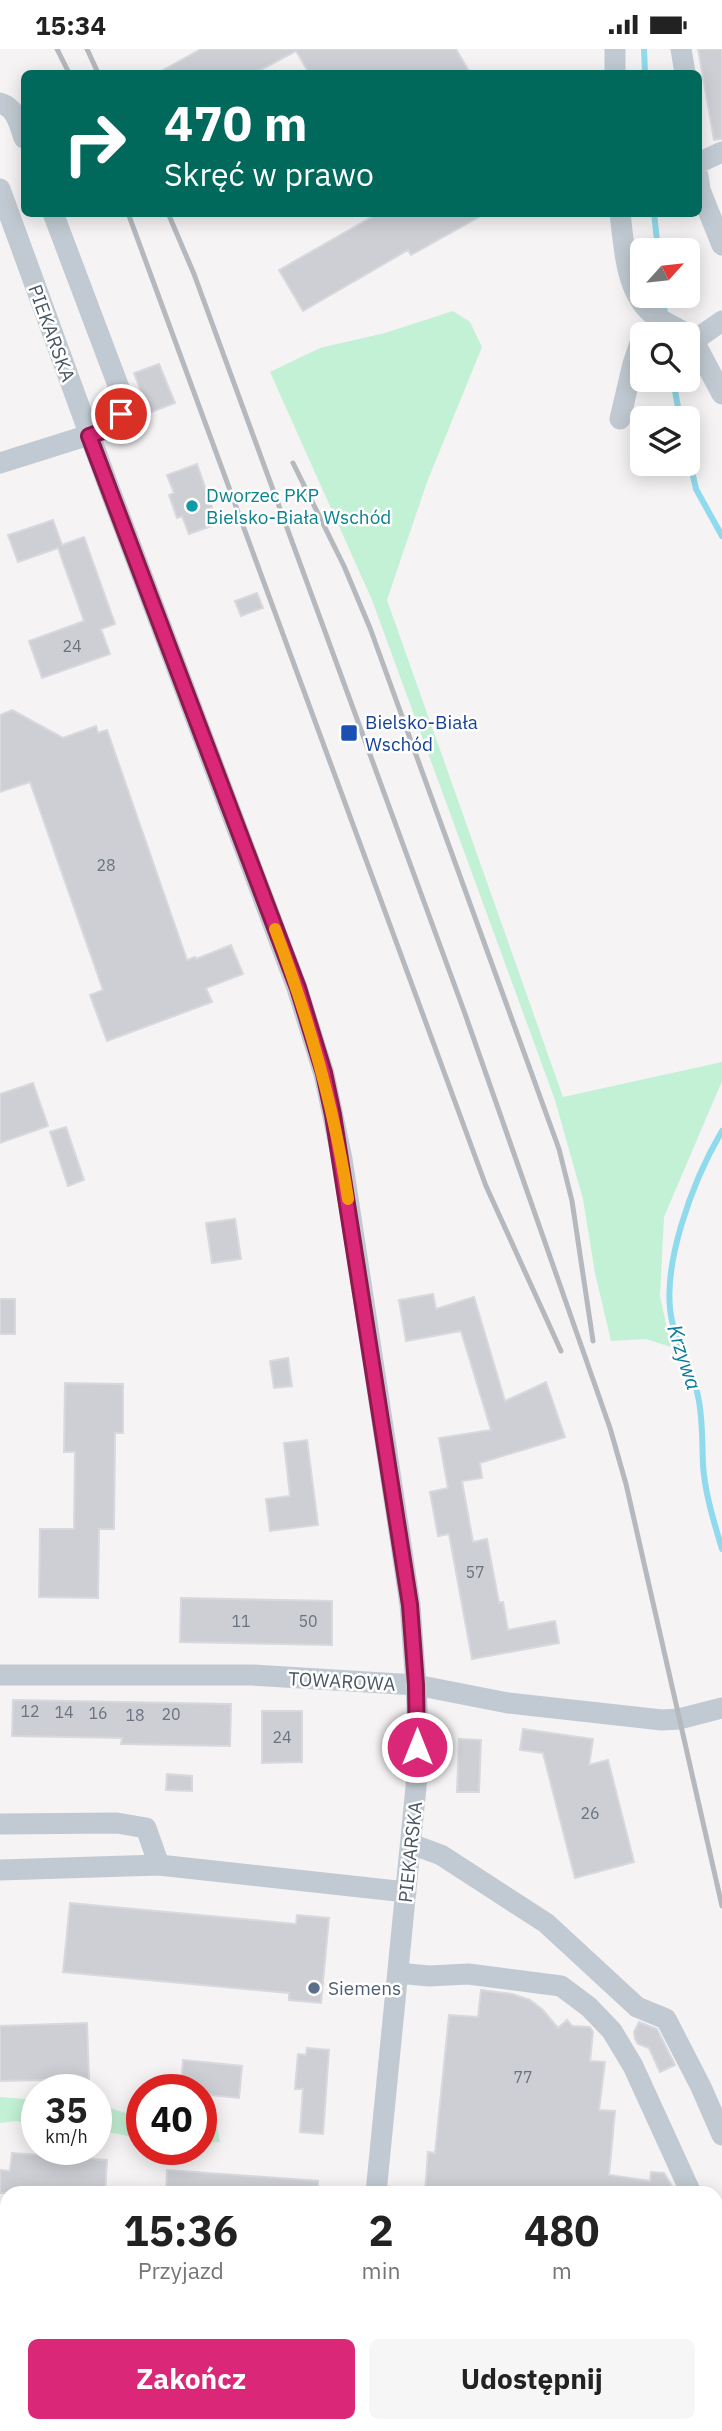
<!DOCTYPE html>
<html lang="pl">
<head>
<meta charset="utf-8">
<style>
	body { margin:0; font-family:"IBM Plex Sans",sans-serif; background:#f6f6f6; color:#222; height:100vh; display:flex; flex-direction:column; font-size:26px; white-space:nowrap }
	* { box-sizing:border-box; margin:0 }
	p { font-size:23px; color:#767676 }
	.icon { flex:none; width:38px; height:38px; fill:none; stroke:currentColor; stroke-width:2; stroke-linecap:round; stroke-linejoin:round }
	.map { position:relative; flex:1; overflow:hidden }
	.details { position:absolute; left:0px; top:2137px; width:723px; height:247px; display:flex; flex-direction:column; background:#fff; border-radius:21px 21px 0 0; box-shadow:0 4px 18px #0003 }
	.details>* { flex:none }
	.guide { position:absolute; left:21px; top:21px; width:681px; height:147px; border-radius:10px; box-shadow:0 4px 18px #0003; background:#00695c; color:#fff; overflow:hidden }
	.needle { width:46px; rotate:63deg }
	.controls { position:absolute; left:630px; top:189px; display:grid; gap:14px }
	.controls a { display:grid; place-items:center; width:70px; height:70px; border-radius:10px; background:#fff; box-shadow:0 4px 18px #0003; font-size:35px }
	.speed { position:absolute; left:21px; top:2025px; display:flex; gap:14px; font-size:35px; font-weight:700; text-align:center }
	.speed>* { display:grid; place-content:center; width:91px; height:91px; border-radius:50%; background:#fff; box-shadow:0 4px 18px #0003; line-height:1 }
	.speed small { font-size:18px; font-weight:400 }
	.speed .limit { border:10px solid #d22; background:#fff; color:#111 }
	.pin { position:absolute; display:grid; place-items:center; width:60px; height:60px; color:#fff; margin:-30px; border:4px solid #fff; border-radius:50%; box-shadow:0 2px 7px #0007 }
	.me { position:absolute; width:77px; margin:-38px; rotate:0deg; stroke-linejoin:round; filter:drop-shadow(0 0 5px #0008) }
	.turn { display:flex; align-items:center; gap:24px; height:147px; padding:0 28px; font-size:32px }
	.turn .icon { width:91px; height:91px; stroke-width:2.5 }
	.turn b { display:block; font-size:49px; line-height:60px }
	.eta { display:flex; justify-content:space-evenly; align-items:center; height:119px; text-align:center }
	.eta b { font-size:42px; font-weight:800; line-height:49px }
	.cta { display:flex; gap:14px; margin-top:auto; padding:14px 28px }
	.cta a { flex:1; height:80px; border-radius:10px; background:#db2777; color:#fff; font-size:28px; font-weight:800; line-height:80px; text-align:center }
	.cta a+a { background:#f6f6f6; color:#222 }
	.status { display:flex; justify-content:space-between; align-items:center; height:49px; padding:0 35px; background:#fff; direction:ltr }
	.status svg { height:19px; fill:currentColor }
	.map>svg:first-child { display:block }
	.green { fill:#c3f1d5 }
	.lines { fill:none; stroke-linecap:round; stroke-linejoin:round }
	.stream { stroke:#90daee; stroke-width:6 }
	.building { fill:#cdcfd5; stroke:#d7d9de; stroke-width:2 }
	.minor { stroke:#c1cad2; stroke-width:21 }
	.rail { stroke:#b5b8bd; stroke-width:5 }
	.route-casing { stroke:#8e194d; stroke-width:18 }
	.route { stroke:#db2777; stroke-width:12 }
	.slow { stroke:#f59e0b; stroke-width:12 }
	.culture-dot { fill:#0f9aa8; stroke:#fff; stroke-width:2.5 }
	.transit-dot { fill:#1a4fb4; stroke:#fff; stroke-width:2.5 }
	.service-dot { fill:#5c6f8a; stroke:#fff; stroke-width:2.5 }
	.labels { text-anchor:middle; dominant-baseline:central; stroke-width:5; stroke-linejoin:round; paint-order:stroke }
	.number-label { font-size:16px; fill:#6b747e }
	.street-label { font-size:19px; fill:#4a5661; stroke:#fff }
	.culture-label { font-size:19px; fill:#0d838f; stroke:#fff; text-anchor:start }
	.transit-label { font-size:19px; fill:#164399; stroke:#fff; text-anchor:start }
	.service-label { font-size:19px; fill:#4e5e75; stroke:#fff; text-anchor:start }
	.water-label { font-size:21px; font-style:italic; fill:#0c7c9b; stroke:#fff }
</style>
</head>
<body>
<div class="status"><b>15:34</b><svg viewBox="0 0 49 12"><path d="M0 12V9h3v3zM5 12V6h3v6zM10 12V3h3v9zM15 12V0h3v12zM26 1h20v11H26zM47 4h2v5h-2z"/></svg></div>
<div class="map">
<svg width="722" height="2382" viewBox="0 0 722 2382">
	<rect width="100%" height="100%" fill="#f5f3f3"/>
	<path class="green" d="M453 262 470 273 482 298 427 433 387 551 563 1048 722 1013V1032L664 1168 660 1247 671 1298 646 1290 611 1292 595 1224 583 1150 555 1051 372 551 270 323 320 299 385 284Z
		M0 2048 37 2051V2076L17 2072 0 2074Z
		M96 2056C112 2058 126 2066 142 2067V2090L108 2083H96Z
		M201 2073 217 2077 220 2093 201 2094Z"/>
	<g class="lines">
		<path class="stream" d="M644 0 645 24
			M654 164 658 201
			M663 247 665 266
			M673 331 680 369
			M688 405 696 440 722 487
			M722 1082C694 1129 658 1221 673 1276 679 1300 693 1322 698 1347 703 1370 702 1392 703 1416 705 1445 714 1473 722 1500"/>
	</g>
	<path class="building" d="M201 0H456L470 24H309L296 2 255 24H158Z
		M698 0H722V90L714 91Z
		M379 164H486L411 206 408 201 303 262 279 221Z
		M159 315 175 354 149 364 134 324Z
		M197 415 218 475 189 485 182 467 177 469 169 446 174 444 167 426Z
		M53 471 62 496 84 488 115 575 101 580 110 605 42 629 29 592 84 572 58 499 18 513 8 486Z
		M257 544 263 559 241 567 235 552Z
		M12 661 63 689 96 677 98 684 107 681 187 911 195 908 196 910 231 896 243 925 206 939 212 953 107 992 90 946 103 941 30 733 0 743V666Z
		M33 1034 48 1077 0 1094V1045Z
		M66 1078 84 1131 68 1137 50 1083Z
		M235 1170 241 1210 212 1214 206 1174Z
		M433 1245 436 1260 474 1248 505 1352 546 1333 565 1388 480 1414 482 1429 462 1432 473 1493 487 1490 499 1554 503 1553 508 1581 555 1572 559 1594 472 1610 449 1485 438 1487 430 1443 448 1439 439 1389 491 1381 461 1282 406 1292 399 1251Z
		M0 1250H15V1285H0Z
		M288 1309 292 1337 274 1339 270 1312Z
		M65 1334 123 1335V1384H115L114 1480H99L98 1549 39 1548 40 1480H74L75 1403H64Z
		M307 1391 318 1476 270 1482 266 1450 290 1447 284 1394Z
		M181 1549 332 1552V1596L180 1593Z
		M13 1651 231 1655 230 1697 121 1695 122 1689 12 1687Z
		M262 1662H302V1713L262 1714Z
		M523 1680 593 1690 589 1716 608 1711 634 1813 575 1829 543 1704 520 1701Z
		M459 1690 481 1691 479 1743H457Z
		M167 1725 192 1727V1742L166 1741Z
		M70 1854 296 1875 297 1866 329 1869 321 1954 289 1951V1944L63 1923Z
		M481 1941 512 1945 530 1951 543 1961 558 1979 567 1971 572 1977 590 1978 593 1983 590 2012 605 2013 599 2061 615 2062 609 2126 650 2132 651 2123 664 2124 676 2144H425L428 2103 435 2104 449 1966 478 1968Z
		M639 1973 657 1980 675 2016 660 2023 649 1999 638 1995 635 1990 634 1983Z
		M87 1974 89 2030 0 2032V1977Z
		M307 1999 329 2001 323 2085 300 2083 303 2040H295L298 2005 306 2006Z
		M183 2011 242 2017 239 2049 201 2045V2040H181Z
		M12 2104 107 2111 105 2144H0V2121L10 2122Z
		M167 2121 318 2132V2144H166Z"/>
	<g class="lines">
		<path class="minor" d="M615 0V24
			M681 0 685 24
			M0 54C16 59 19 74 24 89
			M698 114 722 103
			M698 127 700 141 722 196
			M0 140 108 436 297 939 324 1025 342 1110 400 1489 410 1556 416 1636 418 1683 416 1738 376 2144
			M620 164C624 196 625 238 649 262 659 272 675 277 686 285
			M688 287 698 300 722 345
			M692 293 722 272
			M620 370 633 315 642 288
			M0 414 108 380C122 371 124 360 121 344L53 164
			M0 1626H252L416 1636 508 1654 662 1671 679 1670 722 1659
			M0 1775 117 1774 146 1779 159 1816 406 1843
			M411 1795 441 1806 546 1874 637 1958 666 1970 701 2038 722 2086
			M0 1821 159 1816
			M398 1924 429 1927 468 1925 561 1937 589 1958 612 1982 633 2017 691 2144
			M716 2198 722 2215
			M337 2382 338 2376
			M376 2382V2376
			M416 2382 417 2376"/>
		<path class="rail" d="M57 0 69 24
			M87 0 98 24
			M128 164 486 1137 561 1302
			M168 164 194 225 464 962 610 1379 626 1435 722 1857
			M293 414 344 517 370 579 559 1100 572 1152 593 1292"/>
	</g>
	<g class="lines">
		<g class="route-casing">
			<path id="route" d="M121 365C113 379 104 382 89 387L298 939 324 1024 333 1066 410 1556 416 1636 417 1698"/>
		</g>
		<use href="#route" class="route"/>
		<path class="slow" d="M275 880C309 970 334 1056 348 1150"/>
	</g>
	<circle class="culture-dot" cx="192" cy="457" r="7"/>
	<rect class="transit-dot" x="340" y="675" width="18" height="18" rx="3.5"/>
	<circle class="service-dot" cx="314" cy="1939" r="7"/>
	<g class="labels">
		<g class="number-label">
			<text x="72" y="597">24</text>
			<text x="106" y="816">28</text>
			<text x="475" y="1523">57</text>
			<text x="241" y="1572">11</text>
			<text x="308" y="1572">50</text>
			<text x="30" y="1662">12</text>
			<text x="64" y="1663">14</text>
			<text x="98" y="1664">16</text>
			<text x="171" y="1665">20</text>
			<text x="135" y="1666">18</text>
			<text x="282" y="1688">24</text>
			<text x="590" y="1764">26</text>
			<text x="523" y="2028">77</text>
		</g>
		<g class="street-label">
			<text transform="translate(52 284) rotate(70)">PIEKARSKA</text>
			<text transform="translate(342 1632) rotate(3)">TOWAROWA</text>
			<text transform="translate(410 1803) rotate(-84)">PIEKARSKA</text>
		</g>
		<g class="culture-label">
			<text x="206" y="446">Dworzec PKP<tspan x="206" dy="22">Bielsko-Biała Wschód</tspan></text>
		</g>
		<g class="transit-label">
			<text x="365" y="673">Bielsko-Biała<tspan x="365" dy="22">Wschód</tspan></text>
		</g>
		<g class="service-label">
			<text x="328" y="1939">Siemens</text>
		</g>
		<g class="water-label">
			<text transform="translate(685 1308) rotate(72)">Krzywa</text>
		</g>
	</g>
</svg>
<div class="controls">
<a><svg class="needle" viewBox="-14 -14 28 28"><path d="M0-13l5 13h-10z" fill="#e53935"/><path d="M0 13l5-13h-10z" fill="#767676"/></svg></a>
<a><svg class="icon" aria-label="search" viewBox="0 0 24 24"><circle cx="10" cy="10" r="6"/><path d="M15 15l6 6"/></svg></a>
<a><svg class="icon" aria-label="layers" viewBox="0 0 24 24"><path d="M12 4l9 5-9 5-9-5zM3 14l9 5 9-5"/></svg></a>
</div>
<div class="speed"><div>35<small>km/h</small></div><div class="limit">40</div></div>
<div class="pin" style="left:121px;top:365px;background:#d93025"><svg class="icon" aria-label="arrive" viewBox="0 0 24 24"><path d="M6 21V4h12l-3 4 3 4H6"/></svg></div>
<svg class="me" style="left:417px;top:1698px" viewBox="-20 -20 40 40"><circle r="17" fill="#db2777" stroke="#fff" stroke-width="3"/><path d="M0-11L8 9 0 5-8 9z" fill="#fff"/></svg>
<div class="guide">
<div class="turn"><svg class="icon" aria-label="right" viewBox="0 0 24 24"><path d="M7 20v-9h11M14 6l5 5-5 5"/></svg><div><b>470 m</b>Skręć w prawo</div></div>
</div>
<section class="details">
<div class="eta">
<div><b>15:36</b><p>Przyjazd</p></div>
<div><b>2</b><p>min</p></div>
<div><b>480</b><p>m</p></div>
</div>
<div class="cta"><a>Zakończ</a><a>Udostępnij</a></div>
</section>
</div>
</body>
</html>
